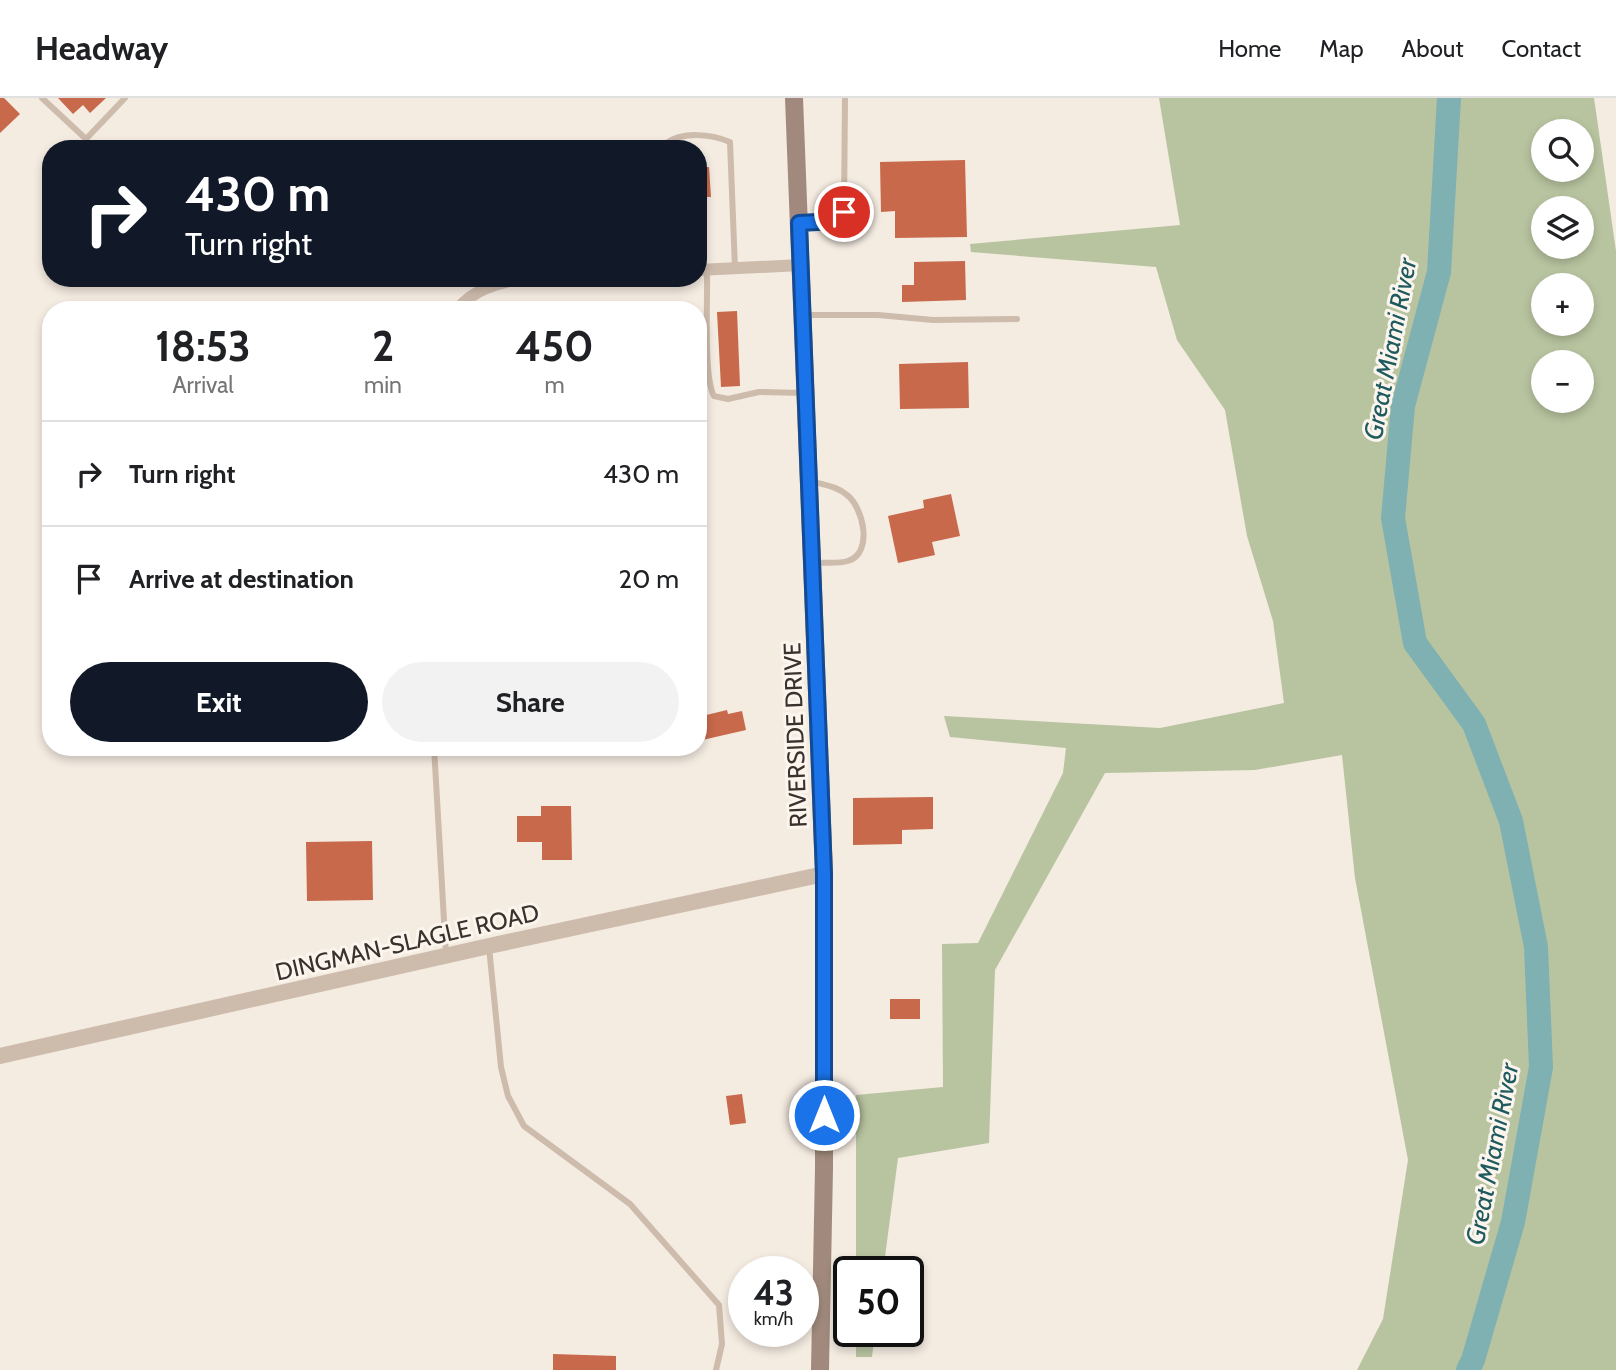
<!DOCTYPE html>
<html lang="en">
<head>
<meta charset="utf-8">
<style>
	body { margin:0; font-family:Cabin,sans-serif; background:#f2f2f2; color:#202124; height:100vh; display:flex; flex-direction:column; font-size:26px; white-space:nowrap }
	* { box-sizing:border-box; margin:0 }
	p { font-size:23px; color:#757577 }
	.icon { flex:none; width:38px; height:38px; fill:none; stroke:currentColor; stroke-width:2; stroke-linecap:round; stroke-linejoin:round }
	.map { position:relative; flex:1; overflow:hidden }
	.drawer { position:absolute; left:42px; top:203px; width:665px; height:455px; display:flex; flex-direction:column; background:#fff; border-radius:28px; box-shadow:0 4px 10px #0003 }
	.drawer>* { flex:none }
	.banner { position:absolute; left:42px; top:42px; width:665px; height:147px; border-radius:28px; box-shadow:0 4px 10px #0003; background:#111827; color:#fff; overflow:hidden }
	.controls { position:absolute; left:1531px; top:21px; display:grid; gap:14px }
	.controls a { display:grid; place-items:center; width:63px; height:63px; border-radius:50%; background:#fff; box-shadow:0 4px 10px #0003; font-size:35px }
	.speed { position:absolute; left:728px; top:1158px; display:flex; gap:14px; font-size:35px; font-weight:700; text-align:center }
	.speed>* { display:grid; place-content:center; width:91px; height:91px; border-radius:50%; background:#fff; box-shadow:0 4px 10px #0003; line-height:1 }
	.speed small { font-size:18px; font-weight:400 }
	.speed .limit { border:4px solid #111; border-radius:10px; background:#fff; color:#111 }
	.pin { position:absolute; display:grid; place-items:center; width:60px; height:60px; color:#fff; margin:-30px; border:4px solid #fff; border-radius:50%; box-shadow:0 2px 7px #0007 }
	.me { position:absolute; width:77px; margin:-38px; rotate:0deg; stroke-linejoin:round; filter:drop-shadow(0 0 5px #0008) }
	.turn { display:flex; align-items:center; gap:24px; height:147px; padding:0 28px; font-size:32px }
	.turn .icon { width:91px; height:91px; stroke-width:2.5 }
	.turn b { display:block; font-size:49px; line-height:60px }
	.eta { display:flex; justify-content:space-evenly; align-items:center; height:119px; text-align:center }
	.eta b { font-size:42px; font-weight:800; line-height:49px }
	.action { display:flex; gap:14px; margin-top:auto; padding:14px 28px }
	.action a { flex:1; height:80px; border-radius:42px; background:#111827; color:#fff; font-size:28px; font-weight:800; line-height:80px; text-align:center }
	.action a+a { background:#f2f2f2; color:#202124 }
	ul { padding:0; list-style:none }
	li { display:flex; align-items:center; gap:21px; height:105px; padding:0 28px; border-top:2px solid #e0e0e0 }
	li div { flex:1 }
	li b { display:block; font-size:26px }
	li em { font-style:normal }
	header { display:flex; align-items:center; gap:42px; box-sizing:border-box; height:98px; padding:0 35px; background:#fff; border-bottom:2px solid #e0e0e0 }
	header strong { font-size:33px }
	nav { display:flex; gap:38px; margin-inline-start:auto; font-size:24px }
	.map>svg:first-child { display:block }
	.green { fill:#b8c4a0; fill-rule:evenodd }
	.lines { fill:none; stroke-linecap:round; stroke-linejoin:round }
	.river { stroke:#7fb0b2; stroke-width:24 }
	.building { fill:#c8694b }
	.service { stroke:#cdbbac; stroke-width:6 }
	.minor { stroke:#cdbbac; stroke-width:12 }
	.tertiary { stroke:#cdbbac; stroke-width:16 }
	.secondary { stroke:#a18a7d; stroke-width:18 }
	.route-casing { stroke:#114b97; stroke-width:18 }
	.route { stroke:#1a73e8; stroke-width:12 }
	.labels { text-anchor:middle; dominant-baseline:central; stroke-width:6; stroke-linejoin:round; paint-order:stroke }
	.street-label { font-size:24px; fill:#3b302b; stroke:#fbf5ee }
	.water-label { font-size:26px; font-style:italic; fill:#1f5a5e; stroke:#fbf5ee }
</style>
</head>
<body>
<header>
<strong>Headway</strong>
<nav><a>Home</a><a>Map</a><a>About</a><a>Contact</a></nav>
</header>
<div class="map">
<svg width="1616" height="1272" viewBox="0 0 1616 1272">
	<rect width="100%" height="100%" fill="#f4ebe1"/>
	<path class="green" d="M1159 0H1594L1616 153V1272H1357L1383 1221 1408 1062 1355 780 1342 657 1255 672 1105 675 995 872 989 1045 898 1060 883 1174H856V997L943 989 942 846 978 845 1063 675 1066 650 950 639 944 618 1160 630 1284 605 1273 523 1247 438 1225 312 1177 242 1156 169 971 154 970 146 1180 127ZM1544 33H1582V72H1544ZM1544 110H1582V149H1544ZM1544 187H1582V226H1544ZM1544 264H1582V303H1544Z
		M856 1234H875L872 1259H856Z"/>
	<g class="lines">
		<path class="river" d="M1449 0 1439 174 1403 308 1393 420 1415 545 1474 626 1511 723 1536 849 1541 969 1513 1124 1473 1262 1468 1272"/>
	</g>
	<path class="building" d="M0 0H4L20 16 0 35Z
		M58 0H106L90 15 83 7 73 16Z
		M965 62 967 139 895 140V113L881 114 880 64Z
		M709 69 711 99H698V70Z
		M965 163 966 202 902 204V187H914V164Z
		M737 213 740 288 721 289 717 214Z
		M968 264 969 310 900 311 899 266Z
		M951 396 960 438 932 444 935 457 898 465 888 418 924 410 923 402Z
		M727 612 728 616 742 613 746 632 698 643V619Z
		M933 699V731L902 732V746L853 747V700Z
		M541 708H571L572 762H542V744H517V718H541Z
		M372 743 373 802 307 803 306 744Z
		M890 901H920V921H890Z
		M742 996 746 1025 730 1027 726 998Z
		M553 1256 616 1258V1272H553Z"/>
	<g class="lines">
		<path class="service" d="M42 0 86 41 125 0
			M664 51 665 46C682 33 711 36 730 44L735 170
			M801 125 836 123 844 114 845 0
			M707 171C708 197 703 279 714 298L728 301 759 294 804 295
			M805 217H878L933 222 1017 221
			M811 383C823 387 837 388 847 397 863 409 874 455 848 463 838 466 825 464 815 465
			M434 649 446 857
			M489 849 501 969 508 998 524 1028 630 1106 719 1207 722 1246 716 1272"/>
		<path class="minor" d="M698 172 801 167
			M457 212C473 191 498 185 522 180"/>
		<path class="tertiary" d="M0 958 489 848 824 776"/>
		<path class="secondary" d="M794 0 824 776V1071L820 1272"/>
	</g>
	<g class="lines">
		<g class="route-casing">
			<path id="route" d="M824 1017V776L799 125 836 123 844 114"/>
		</g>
		<use href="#route" class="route"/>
	</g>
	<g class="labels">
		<g class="street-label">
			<text transform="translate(795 637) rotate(-92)">RIVERSIDE DRIVE</text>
			<text transform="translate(407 844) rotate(-13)">DINGMAN-SLAGLE ROAD</text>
		</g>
		<g class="water-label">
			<text transform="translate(1390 251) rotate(-79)">Great Miami River</text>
			<text transform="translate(1492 1056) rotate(-79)">Great Miami River</text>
		</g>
	</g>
</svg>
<div class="controls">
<a><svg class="icon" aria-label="search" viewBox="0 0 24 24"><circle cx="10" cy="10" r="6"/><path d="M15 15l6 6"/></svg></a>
<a><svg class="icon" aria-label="layers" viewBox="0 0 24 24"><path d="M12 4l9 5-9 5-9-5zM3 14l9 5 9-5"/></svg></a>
<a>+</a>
<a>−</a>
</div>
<div class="speed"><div>43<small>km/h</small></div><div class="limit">50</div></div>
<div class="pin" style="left:844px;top:114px;background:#d93025"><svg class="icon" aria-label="arrive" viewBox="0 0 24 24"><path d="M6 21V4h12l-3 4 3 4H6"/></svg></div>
<svg class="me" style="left:824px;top:1017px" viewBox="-20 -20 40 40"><circle r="17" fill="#1a73e8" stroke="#fff" stroke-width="3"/><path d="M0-11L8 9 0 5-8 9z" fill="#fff"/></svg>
<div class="banner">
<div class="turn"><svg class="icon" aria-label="right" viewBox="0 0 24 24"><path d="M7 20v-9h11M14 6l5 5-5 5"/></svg><div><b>430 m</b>Turn right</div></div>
</div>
<section class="drawer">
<div class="eta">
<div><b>18:53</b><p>Arrival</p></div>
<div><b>2</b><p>min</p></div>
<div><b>450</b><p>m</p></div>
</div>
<ul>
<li><svg class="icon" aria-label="right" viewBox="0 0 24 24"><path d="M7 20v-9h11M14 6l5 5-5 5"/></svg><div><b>Turn right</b></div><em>430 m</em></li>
<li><svg class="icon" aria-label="arrive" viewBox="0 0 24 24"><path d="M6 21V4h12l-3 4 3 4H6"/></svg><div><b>Arrive at destination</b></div><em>20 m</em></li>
</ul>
<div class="action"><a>Exit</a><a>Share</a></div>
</section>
</div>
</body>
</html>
